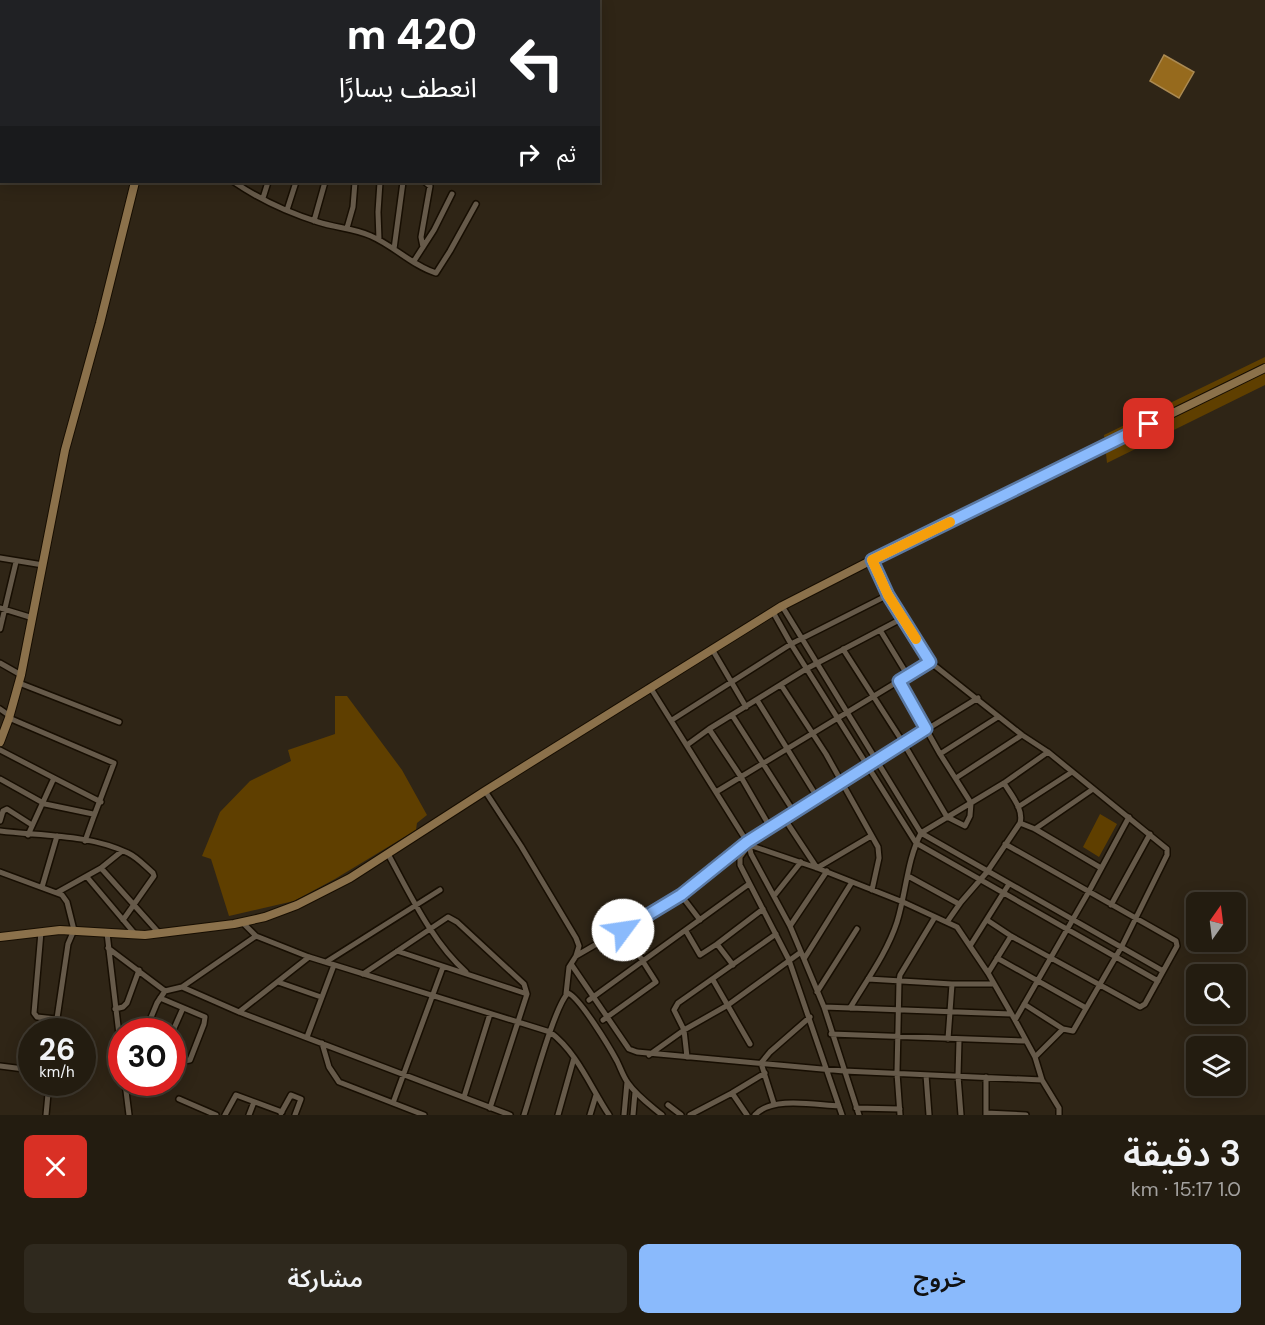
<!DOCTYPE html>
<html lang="ar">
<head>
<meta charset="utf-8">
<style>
	body { margin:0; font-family:"DM Sans","Noto Sans Arabic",sans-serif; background:#2f291e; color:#f1f3f6; direction:rtl; height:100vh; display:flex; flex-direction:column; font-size:22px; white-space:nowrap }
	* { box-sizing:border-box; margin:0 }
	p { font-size:20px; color:#a3a19f }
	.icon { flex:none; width:33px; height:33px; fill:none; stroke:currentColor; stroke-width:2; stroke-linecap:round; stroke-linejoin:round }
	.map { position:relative; height:1115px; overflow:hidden; direction:ltr }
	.panel { display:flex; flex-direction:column; background:#231c10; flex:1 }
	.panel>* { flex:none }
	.guide { position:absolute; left:0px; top:0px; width:600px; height:183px; box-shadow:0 3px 15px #0003,0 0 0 2px #403a30; direction:rtl; background:#202124; color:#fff; overflow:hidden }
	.needle { width:39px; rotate:14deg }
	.buttons { position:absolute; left:1186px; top:892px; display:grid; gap:12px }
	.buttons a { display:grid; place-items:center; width:60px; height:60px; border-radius:9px; background:#231c10; box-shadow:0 3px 15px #0003,0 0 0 2px #403a30; font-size:30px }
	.speed { position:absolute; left:18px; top:1018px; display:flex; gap:12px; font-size:30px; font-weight:700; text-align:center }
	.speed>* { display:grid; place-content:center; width:78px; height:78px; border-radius:50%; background:#231c10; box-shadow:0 3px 15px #0003,0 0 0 2px #403a30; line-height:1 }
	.speed small { font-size:15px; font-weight:400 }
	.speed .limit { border:9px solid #d22; background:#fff; color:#111 }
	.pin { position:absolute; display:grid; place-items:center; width:51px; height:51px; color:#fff; margin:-26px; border-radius:12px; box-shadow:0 3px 9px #0006 }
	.me { position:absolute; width:66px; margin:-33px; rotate:59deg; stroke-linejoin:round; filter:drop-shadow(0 0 4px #0008) }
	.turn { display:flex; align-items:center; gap:21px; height:126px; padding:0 24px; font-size:27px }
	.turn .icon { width:78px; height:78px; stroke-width:2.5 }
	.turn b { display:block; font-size:42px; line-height:51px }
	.then { display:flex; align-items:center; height:57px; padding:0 24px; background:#0003; gap:12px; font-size:22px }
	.round { display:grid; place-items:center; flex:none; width:63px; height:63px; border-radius:9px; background:#2f291e }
	.overview { display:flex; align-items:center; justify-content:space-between; height:102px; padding:0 24px }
	h1 { font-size:36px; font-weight:600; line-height:45px }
	.button { display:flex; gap:12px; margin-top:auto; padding:12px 24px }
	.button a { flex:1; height:69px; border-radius:9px; background:#8abafc; color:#111; font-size:24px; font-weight:600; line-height:69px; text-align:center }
	.button a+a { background:#2f291e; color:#f1f3f6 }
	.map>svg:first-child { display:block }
	.green { fill:#5f3f00 }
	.water { fill:#966a1d; stroke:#ab8a52; stroke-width:1.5 }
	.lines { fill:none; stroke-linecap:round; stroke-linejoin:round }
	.street-casing { stroke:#170e02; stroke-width:8 }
	.secondary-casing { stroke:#170e02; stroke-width:10 }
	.street { stroke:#665a4a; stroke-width:5 }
	.secondary { stroke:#8b714b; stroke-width:8 }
	.route-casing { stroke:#5a79a4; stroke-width:15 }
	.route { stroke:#8abafc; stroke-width:10 }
	.slow { stroke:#f59e0b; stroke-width:10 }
</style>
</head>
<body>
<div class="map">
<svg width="1265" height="1115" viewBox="0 0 1265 1115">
	<rect width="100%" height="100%" fill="#2f2516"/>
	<path class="green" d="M1265 357V385L1107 463 1104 435Z
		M335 696H347L402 770 427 815 417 823 416 830 335 879 294 901 229 916 211 859 202 856 220 812 250 781 291 761 288 750 335 734Z
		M1100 814 1117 824 1099 857 1083 847Z"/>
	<path class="water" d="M1164 55 1194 72 1179 98 1150 81Z"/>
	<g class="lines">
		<g class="street-casing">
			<path id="street" d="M45 0V2
				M69 0V2
				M97 0 107 2
				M178 0 180 2
				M224 0 226 2
				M10 2V0
				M173 2V0
				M0 33 2 25
				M0 50 2 51
				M0 93H2
				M234 182C259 199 289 213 318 222 336 228 354 228 371 236 394 246 413 266 436 273L450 251 476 204
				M263 198 268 182
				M287 210 296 182
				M314 221 325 182
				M347 228 353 207 355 182
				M379 240 378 212 380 182
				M423 247 421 237 430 186 425 182
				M394 249 403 182
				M414 261 434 230 452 194
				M0 558 43 565
				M872 560 888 595 930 662 1022 735 1048 752 1167 849V855L1122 946 1073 1031 1063 1029 1024 1004
				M782 606 921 833 1163 971
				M0 608 33 618
				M773 612 791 644 916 843 1158 981
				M0 629 16 562
				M880 630 908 676
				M712 649 746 707
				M843 649 904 744 947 817 965 826 970 816 971 803 940 754 899 681
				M0 663 21 675
				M19 683 119 722
				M781 685 826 754 878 847 879 858 872 890
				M650 687 749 845 751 854 790 926 801 952 824 1007 859 1115
				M757 700 817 797
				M0 709 10 716
				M732 715 794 812
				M9 718 114 763 94 816
				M672 720 791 644 888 595
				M709 729 741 777 770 827
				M687 745 709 729 806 669 903 618
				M0 750 54 778 28 835
				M940 754 998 717
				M54 778 101 802
				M956 778 1022 735
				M0 779 45 804 93 814 94 816 85 841
				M485 791 521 846 576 938 579 946 576 956
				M716 792 930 662
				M1018 807 1072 772
				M784 818 817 868 871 836
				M0 821 3 811 7 809 32 825
				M1020 823 1035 829 1101 868
				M1035 829 1093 789
				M0 831C41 836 89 834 128 853 137 857 145 866 153 873L154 876 123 920
				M749 845 817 868 903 902 957 927 988 973 1015 1020 1035 1057 1042 1080 1059 1108V1115
				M749 845 740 857V865L789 960 842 1115
				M388 854C410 894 432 942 466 972
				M101 868 159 933
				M0 872 62 895 67 902 74 930 68 944 55 1032
				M908 876 959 904
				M87 877 135 934
				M42 887 57 836
				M58 892 101 868 122 851
				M681 895 700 920
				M774 896 801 862
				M1111 905 1150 834
				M987 920 1011 936 1140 1007 1145 1004 1177 946 1176 941 1005 844
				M242 922 256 936 309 957 550 1032C577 1052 591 1088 609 1115
				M947 922 961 902 987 872 1020 823C1024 809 1011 795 1004 783
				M790 926 827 871
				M686 931 700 955 717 944
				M41 932 34 1013 37 1017 56 1019
				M107 933 122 1060
				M970 946 1009 884
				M108 948 165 991
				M397 951 527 994
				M997 958 1086 1008
				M804 959 852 882
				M326 962 440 890
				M571 964 629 1049 637 1052 844 1071 1042 1080
				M733 965 717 944 763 909
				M988 973 1011 936
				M363 974 448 917 457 922 524 984 527 994 490 1108
				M868 979 952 984H994
				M713 980 750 1044
				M278 982 321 997
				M182 987 239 1012 510 1115
				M817 992 857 929
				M566 994 569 967 576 956 681 895 747 842 867 766 978 698
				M160 998 205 1017 204 1024 190 1060 184 1061 172 1056
				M589 1000 749 884
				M824 1007 1011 1014
				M850 1008C866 981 887 953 897 922 906 893 907 860 921 833L1004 783 1048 752
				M115 1009 123 1007 127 1003 139 970
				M239 1012 309 957
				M603 1020 656 982 623 930
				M1015 1020 1088 893 1129 817
				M145 1032 157 1003 165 991 182 987 256 936
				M172 1033 183 1008
				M831 1034 1026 1041
				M307 1037 334 965
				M948 1039 952 984
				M959 1040 958 1076 961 1115
				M322 1043 329 1067 339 1082 424 1115
				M649 1055 684 1030 728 1005 801 952
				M687 1057 684 1030 674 1010 678 1003 776 934
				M1035 1057 1063 1029
				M0 1066 32 1070
				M926 1075 929 1115
				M986 1077V1115
				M125 1083 129 1115
				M732 1093 747 1115
				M464 1097 490 1014
				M179 1099 216 1115
				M393 1103 443 967
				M774 1104 761 1063 770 1052 810 1017
				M668 1105 681 1115
				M856 1108 900 1109
				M281 1113 291 1095 301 1099 295 1115
				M986 1113 1026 1115
				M46 1115 49 1083
				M225 1115 236 1095 282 1112
				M249 1115 254 1102
				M524 1115C532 1091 554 1007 568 993 580 998 610 1048 617 1061 621 1069 623 1076 628 1083 637 1096 650 1105 662 1115
				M558 1115 574 1058
				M590 1115 596 1095
				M624 1115 627 1082
				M633 1115 635 1092
				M690 1115 732 1093 765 1073
				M755 1115C772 1096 815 1105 839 1106
				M900 1115 897 1073 899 981 900 975 935 917"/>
		</g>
		<g class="secondary-casing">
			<path id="secondary" d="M238 2 239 0
				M0 742 9 718 21 675 65 450 100 323 135 182
				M0 937 60 930 145 935 234 924 265 917 297 905 350 878 485 791 782 606 872 560 1265 368"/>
		</g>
		<use href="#street" class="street"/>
		<use href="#secondary" class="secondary"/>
	</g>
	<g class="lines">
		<g class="route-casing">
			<path id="route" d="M623 930 681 895 747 842 926 729 899 681 930 662 888 595 872 560 1149 424"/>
		</g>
		<use href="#route" class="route"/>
		<path class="slow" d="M916 639 888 595 872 560 950 522"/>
	</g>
</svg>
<div class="buttons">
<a><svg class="needle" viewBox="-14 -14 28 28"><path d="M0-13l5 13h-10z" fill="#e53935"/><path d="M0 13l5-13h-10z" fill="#a3a19f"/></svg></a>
<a><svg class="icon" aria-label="search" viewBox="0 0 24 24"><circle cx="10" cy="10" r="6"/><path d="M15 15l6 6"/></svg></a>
<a><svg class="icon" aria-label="layers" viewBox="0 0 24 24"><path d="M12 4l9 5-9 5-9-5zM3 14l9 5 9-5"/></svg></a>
</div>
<div class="speed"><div>26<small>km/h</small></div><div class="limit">30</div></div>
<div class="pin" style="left:1149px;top:424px;background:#d93025"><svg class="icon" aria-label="arrive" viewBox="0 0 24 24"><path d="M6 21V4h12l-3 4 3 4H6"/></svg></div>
<svg class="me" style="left:623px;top:930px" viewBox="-20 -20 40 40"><circle r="19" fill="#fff"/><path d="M0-13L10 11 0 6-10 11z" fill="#8abafc"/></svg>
<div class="guide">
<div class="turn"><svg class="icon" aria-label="left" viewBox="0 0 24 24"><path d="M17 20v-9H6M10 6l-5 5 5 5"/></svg><div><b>420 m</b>انعطف يسارًا</div></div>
<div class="then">ثم<svg class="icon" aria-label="right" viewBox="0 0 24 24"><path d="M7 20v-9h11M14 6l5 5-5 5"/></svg></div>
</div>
</div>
<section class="panel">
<div class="overview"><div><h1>3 دقيقة</h1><p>1.0 km · 15:17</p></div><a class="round" style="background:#d93025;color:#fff"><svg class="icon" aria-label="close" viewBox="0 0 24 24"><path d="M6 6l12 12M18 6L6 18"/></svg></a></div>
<div class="button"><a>خروج</a><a>مشاركة</a></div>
</section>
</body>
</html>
